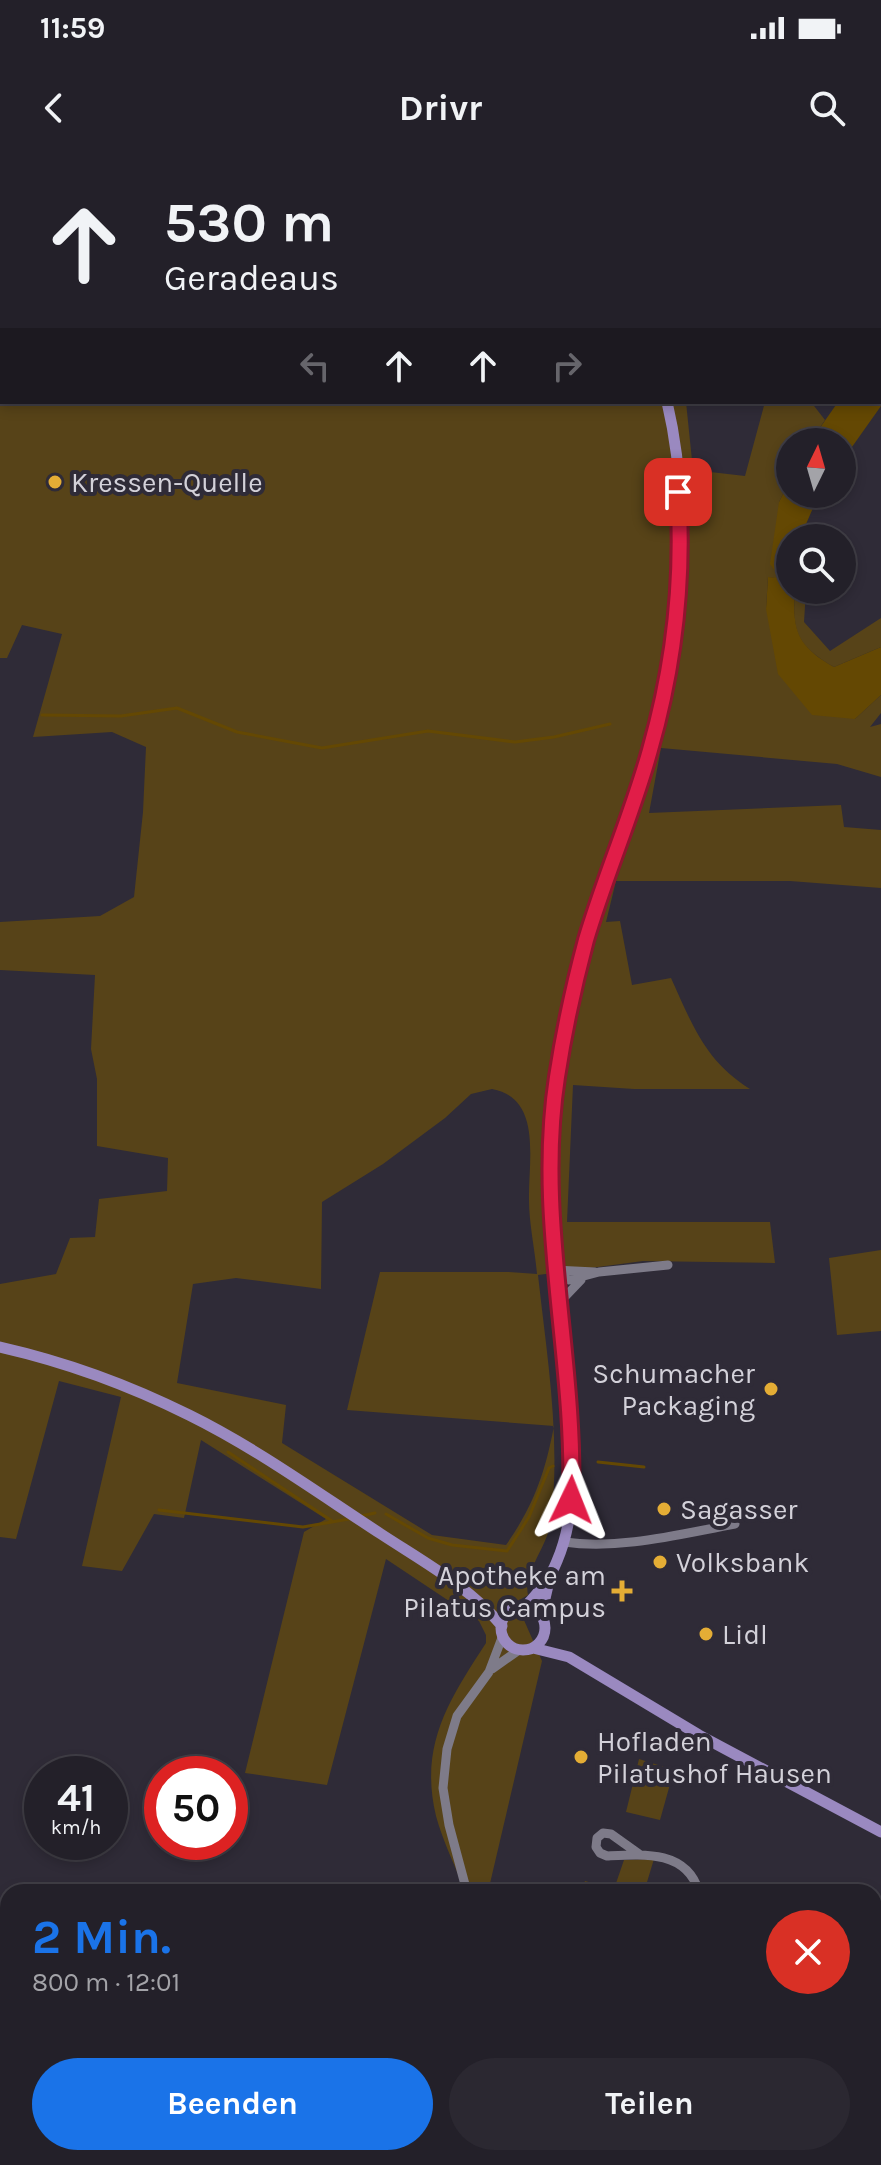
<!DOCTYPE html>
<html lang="de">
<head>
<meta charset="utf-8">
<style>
	body { margin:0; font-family:Karla,sans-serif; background:#2b2831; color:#f1f3f6; height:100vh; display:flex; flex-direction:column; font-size:30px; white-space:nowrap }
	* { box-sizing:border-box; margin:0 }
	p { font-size:26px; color:#a3a3a8 }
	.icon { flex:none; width:44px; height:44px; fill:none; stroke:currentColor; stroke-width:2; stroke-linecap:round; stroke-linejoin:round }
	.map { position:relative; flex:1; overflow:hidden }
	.side { position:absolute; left:0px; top:1724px; width:882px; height:282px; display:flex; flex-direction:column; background:#232029; border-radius:24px 24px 0 0; box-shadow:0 4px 12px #0003,0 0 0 2px #403e46 }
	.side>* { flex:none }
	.guide { position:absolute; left:0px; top:0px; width:882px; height:244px; box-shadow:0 4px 12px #0003,0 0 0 2px #403e46; background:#232029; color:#f1f3f6; overflow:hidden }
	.needle { width:52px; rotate:5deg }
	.tools { position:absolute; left:776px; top:268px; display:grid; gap:16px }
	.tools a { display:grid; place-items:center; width:80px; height:80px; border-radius:50%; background:#232029; box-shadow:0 4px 12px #0003,0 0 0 2px #403e46; font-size:40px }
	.speed { position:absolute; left:24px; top:1596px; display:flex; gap:16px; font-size:40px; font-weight:700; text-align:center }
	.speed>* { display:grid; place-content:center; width:104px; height:104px; border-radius:50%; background:#232029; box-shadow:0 4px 12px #0003,0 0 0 2px #403e46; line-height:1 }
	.speed small { font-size:20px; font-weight:400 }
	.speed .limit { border:12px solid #d22; background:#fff; color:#111 }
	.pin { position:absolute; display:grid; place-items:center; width:68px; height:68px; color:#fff; margin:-34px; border-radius:16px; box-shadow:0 4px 12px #0006 }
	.me { position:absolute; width:88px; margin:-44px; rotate:2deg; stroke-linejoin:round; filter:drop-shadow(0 0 6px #0008) }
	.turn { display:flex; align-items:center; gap:28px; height:168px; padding:0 32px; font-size:36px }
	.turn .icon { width:104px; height:104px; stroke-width:2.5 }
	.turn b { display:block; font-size:56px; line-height:68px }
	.lanes { display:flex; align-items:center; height:76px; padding:0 32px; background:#0003; justify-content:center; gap:40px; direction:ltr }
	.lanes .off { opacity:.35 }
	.round { display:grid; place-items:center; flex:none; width:84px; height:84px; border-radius:42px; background:#2b2831 }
	.head { display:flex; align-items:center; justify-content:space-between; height:136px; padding:0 32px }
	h1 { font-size:48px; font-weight:700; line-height:60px; color:#1a73e8 }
	.button { display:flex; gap:16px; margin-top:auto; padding:16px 32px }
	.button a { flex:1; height:92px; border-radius:48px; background:#1a73e8; color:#fff; font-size:32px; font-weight:700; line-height:92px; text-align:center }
	.button a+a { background:#2b2831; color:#f1f3f6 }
	.status { display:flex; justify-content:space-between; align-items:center; height:56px; padding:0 40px; background:#232029; direction:ltr }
	.status svg { height:22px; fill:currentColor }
	header { display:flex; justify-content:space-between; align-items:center; height:104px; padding:0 32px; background:#232029; font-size:36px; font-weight:700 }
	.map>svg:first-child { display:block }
	.green { fill:#574318; fill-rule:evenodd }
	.water { fill:#644803 }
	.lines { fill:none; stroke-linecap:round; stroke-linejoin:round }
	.stream { stroke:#644803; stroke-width:3 }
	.minor { stroke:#7e7b89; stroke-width:9 }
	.major { stroke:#9a89c0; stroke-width:11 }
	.route-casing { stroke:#92132f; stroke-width:20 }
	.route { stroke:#e11d48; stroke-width:14 }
	.poi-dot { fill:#e4ad35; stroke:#2f2b37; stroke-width:3 }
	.labels { text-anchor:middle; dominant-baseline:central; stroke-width:8; stroke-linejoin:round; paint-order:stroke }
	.poi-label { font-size:28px; fill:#d3d1d9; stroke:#2f2b37; text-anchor:start }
</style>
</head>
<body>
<div class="status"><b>11:59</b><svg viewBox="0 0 49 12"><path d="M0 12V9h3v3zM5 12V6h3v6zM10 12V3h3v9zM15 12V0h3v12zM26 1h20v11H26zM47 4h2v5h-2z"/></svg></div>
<header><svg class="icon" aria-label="back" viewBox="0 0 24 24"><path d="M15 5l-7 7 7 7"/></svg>Drivr<svg class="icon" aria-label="search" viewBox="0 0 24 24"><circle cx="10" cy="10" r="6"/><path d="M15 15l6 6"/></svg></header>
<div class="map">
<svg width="881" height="2005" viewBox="0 0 881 2005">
	<rect width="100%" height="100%" fill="#2f2b37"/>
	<path class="green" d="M0 0 647 2H2V242H686L693 310 745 316 765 242H811L825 260 810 282H790V320L779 342 781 419 768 417 766 449 855 559 881 535V553L870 567 881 564V617L837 604 661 588 649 653 841 645 844 667 881 670V728L790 721H616L606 762 620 761 632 825 671 818C692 864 705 901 750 929H634L573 925 567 1062H770L775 1103 643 1101 538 1115C547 1197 561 1278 551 1361 548 1386 523 1412 528 1435L516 1442 542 1501 488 1732H465C456 1707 443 1682 436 1656 419 1585 449 1540 486 1483V1475L479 1461 386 1399 327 1625 245 1613 304 1372 326 1359 201 1280 184 1358 154 1354 122 1411 82 1406 121 1237 59 1221 16 1379 0 1377V1124L56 1114 70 1078 95 1077 99 1039 167 1031 168 998 97 986V919L91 889 95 815 0 810V762L100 756 134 737 143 652 146 587 112 572 33 577 62 474 22 465 7 498H0ZM492 929C543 938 528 1002 529 1040 529 1064 535 1090 537 1114L509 1112H380L347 1250 554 1266C545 1313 534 1345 506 1385L432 1375 282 1283 286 1245 177 1223 193 1124 236 1118 321 1129 322 1042 383 1004 445 958 471 934Z
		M795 430H806L804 462 830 491 881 458V487L834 507C797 485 792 473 795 430Z
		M881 1090V1171L837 1175 829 1098Z
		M639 1599 674 1610 660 1660 626 1652Z
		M654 1699 644 1732H581L585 1721 614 1729 624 1700Z
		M191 1998H275L272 2005H189Z
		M581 1998H827L830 2005H573Z"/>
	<path class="water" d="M881 185V246L842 301V282H810L838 242H880Z
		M790 320V334H819L800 378H790V418L784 419 790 422V430H795C792 472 798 486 834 507L881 487V535L855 559 812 555 778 514 766 449 768 417 780 418 770 404 779 342Z"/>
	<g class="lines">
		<path class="stream" d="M42 555 121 556 177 548 237 572 322 588 428 571 515 582 554 577 610 564
			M228 1292 332 1361
			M598 1302 644 1307
			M159 1350 303 1367 349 1359
			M386 1354 428 1378 452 1385 507 1391 529 1357 549 1308 553 1306
			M361 1356 375 1353"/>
		<path class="minor" d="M647 0V2
			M554 1110 595 1112
			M555 1115 569 1120 599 1112 668 1105
			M559 1143 581 1120
			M564 1382C620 1390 680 1374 735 1364
			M492 1509 519 1490
			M639 1694 611 1674 603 1673 597 1678 596 1687 600 1693 607 1696C643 1694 687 1690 699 1732
			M467 1732 449 1665 443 1628 447 1589 457 1556 489 1512 503 1475
			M395 2005 398 1998
			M478 2005 483 1998"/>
		<path class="major" d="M616 0V2
			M0 1187C66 1202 129 1225 189 1255 256 1288 318 1333 381 1374 422 1401 470 1427 502 1466
			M501 1468a22 22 0 1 1 44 0a22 22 0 1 1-44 0Z
			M525 1447C538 1433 550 1419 557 1401 581 1345 572 1276 566 1217 558 1139 545 1061 551 982 555 914 567 846 586 781 605 717 631 656 650 592 681 485 693 352 667 242
			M541 1456 549 1421
			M533 1488 569 1497 699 1575 881 1672"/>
	</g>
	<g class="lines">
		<g class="route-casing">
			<path id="route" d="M571 1340C576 1198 535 1059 557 917 564 871 574 825 586 780 605 716 632 655 650 590 674 506 684 420 678 332"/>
		</g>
		<use href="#route" class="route"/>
	</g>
	<g class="poi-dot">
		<circle cx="55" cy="322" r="8"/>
		<circle cx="771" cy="1229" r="8"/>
		<circle cx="664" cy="1349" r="8"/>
		<circle cx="660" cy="1402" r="8"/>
		<path d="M618 1419h8v8h8v8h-8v8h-8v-8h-8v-8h8z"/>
		<circle cx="706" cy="1474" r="8"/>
		<circle cx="581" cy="1597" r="8"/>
	</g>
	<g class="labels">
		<g class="poi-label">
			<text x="71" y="322">Kressen-Quelle</text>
			<text x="755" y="1213" text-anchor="end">Schumacher<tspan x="755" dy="32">Packaging</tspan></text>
			<text x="680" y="1349">Sagasser</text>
			<text x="676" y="1402">Volksbank</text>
			<text x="606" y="1415" text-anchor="end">Apotheke am<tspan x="606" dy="32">Pilatus Campus</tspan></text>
			<text x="722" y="1474">Lidl</text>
			<text x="597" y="1581">Hofladen<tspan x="597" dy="32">Pilatushof Hausen</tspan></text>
		</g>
	</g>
</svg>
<div class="tools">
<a><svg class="needle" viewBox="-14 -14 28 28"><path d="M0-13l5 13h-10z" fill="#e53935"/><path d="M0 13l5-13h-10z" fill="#a3a3a8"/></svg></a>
<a><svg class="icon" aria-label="search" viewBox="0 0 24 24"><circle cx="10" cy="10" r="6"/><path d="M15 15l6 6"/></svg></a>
</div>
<div class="speed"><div>41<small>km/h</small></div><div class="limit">50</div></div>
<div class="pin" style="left:678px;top:332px;background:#d93025"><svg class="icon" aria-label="arrive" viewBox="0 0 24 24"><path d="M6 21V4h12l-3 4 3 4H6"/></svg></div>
<svg class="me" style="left:571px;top:1340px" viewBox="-20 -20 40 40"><path d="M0-17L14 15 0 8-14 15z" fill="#e11d48" stroke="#fff" stroke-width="4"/></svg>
<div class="guide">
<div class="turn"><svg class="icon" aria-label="ahead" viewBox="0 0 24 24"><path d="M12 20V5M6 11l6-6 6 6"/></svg><div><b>530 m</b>Geradeaus</div></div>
<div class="lanes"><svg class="icon off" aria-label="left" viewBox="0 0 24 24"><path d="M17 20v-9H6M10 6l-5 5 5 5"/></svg><svg class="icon" aria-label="ahead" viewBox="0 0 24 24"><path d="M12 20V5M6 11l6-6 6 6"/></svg><svg class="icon" aria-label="ahead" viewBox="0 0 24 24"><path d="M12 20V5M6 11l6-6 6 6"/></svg><svg class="icon off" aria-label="right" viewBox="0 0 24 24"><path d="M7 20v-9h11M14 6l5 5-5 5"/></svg></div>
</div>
<section class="side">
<div class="head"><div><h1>2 Min.</h1><p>800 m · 12:01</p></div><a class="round" style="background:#d93025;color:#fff"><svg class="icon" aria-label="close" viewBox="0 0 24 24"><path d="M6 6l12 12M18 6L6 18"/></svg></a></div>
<div class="button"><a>Beenden</a><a>Teilen</a></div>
</section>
</div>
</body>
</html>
